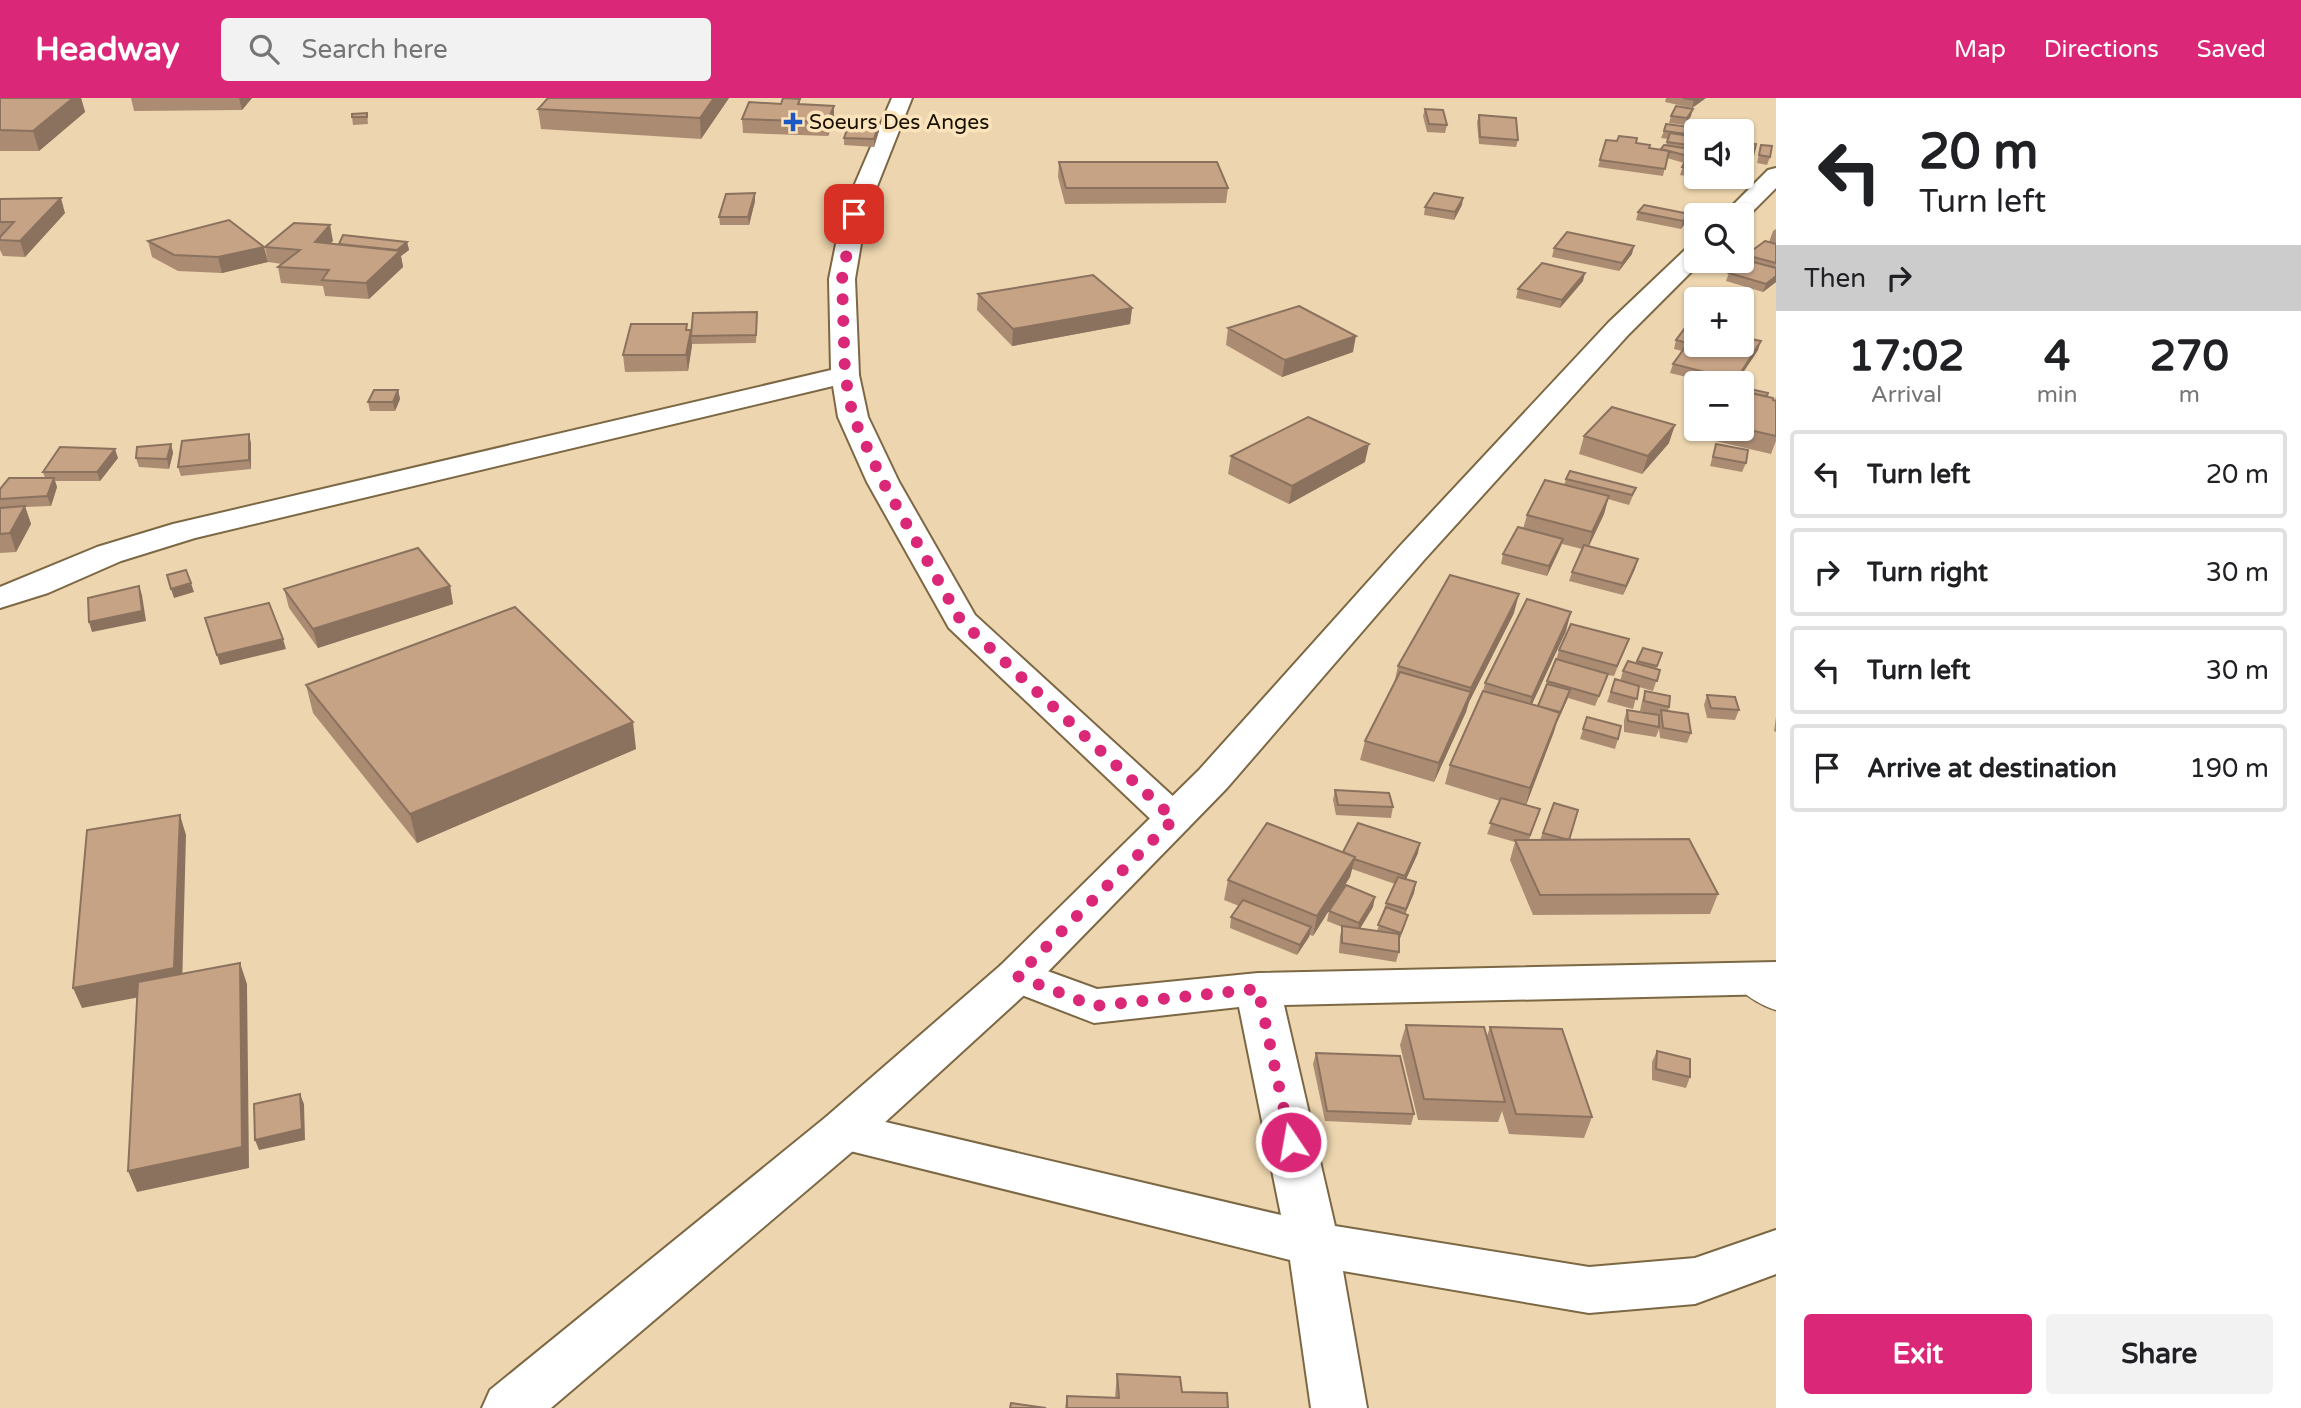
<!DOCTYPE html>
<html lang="en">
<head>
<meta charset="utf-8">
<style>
	body { margin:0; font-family:"Varela Round",sans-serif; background:#f2f2f2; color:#202124; height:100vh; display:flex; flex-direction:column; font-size:26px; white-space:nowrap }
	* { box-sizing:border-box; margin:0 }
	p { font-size:23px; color:#757577 }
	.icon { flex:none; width:38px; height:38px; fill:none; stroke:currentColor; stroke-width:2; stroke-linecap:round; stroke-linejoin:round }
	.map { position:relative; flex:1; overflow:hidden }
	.drawer { display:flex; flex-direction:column; background:#fff; width:525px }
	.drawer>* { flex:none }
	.banner { background:#fff; color:#202124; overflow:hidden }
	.fabs { position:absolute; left:1684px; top:21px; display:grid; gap:14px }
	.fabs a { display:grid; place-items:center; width:70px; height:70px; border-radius:7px; background:#fff; box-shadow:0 2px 5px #0004; font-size:35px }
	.pin { position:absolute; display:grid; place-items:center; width:60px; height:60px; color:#fff; margin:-30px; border-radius:14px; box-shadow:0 4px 10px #0006 }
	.me { position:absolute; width:77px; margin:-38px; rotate:348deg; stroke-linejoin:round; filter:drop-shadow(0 0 5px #0008) }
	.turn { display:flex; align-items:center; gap:24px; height:147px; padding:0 28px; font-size:32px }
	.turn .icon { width:91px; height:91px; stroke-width:2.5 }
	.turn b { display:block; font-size:49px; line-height:60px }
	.then { display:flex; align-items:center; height:66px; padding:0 28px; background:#0003; gap:14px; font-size:26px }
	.eta { display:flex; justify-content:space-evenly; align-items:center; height:119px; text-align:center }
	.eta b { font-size:42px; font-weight:800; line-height:49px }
	.primary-button { display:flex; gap:14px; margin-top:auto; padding:14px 28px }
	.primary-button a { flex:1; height:80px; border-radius:7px; background:#db2777; color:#fff; font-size:28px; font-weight:800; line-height:80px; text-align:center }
	.primary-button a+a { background:#f2f2f2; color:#202124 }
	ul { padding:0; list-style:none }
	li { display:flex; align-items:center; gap:21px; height:88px; margin:0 14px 10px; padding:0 14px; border:4px solid #e0e0e0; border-radius:7px }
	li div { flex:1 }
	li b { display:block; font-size:26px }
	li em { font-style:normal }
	header { display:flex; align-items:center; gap:42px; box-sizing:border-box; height:98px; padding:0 35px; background:#db2777; color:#fff }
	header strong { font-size:33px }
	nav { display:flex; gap:38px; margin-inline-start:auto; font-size:24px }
	.search { width:490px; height:63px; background:#f2f2f2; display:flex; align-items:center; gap:18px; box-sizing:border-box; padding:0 24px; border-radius:7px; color:#757577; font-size:26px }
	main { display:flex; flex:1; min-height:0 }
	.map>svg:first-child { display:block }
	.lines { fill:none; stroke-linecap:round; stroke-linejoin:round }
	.lane-casing { stroke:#7c6844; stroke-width:3 }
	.street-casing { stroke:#7c6844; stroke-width:4 }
	.secondary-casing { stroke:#7c6844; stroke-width:4 }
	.lane { fill:#fff; fill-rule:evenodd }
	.street { fill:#fff; fill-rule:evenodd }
	.secondary { fill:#fff; fill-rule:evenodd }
	.wall { fill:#ab8c73 }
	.shaded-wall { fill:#8b725e }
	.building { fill:#c7a386; stroke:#8b725e; stroke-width:2 }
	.route { stroke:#db2777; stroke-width:12; stroke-dasharray:0 21.6 }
	.poi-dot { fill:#1c58c4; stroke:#fbe4bb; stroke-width:2.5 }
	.labels { text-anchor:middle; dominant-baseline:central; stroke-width:7; stroke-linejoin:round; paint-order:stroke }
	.far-poi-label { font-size:21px; fill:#181003; stroke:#fbe4bb; text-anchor:start }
</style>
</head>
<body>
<header>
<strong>Headway</strong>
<div class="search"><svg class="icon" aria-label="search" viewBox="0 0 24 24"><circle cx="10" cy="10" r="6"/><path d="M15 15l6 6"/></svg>Search here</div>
<nav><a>Map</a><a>Directions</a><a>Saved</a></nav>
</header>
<main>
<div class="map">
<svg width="1776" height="1310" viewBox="0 0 1776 1310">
	<rect width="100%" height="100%" fill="#edd6af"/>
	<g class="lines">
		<g class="lane-casing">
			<path id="lane" d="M1743 872 1776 891V912C1761 908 1739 894 1731 881L1734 875Z"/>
		</g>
		<g class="street-casing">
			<path id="street" d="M892 0H912L866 116 855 181 859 277 868 319 899 384 975 517 1188 712 1194 721 1188 730 1174 734 1160 730 949 530 867 384 838 319 833 288 195 440 121 463 48 495 0 510V489L97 449 173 426 831 272 829 181 842 116Z
				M1017 862 1097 891 1258 875 1776 864V896L1284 907 1335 1128 1589 1169 1695 1160 1776 1132V1176L1695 1206 1589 1215 1343 1173 1367 1310H1311L1290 1162 826 1047 819 1033 826 1019 843 1014 1281 1117 1239 909 1094 925 1001 889 995 878 1001 867Z"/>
		</g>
		<g class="secondary-casing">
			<path id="secondary" d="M1776 70V90L1744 122 1741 123V117H1723L1768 72Z
				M1696 148V163H1702L1629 236 1424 462 1227 690 1033 889 860 1047 551 1310H482L490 1292 826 1019 1001 867 1199 672 1400 448 1609 224 1687 150Z"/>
		</g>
		<use href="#lane" class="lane"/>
		<use href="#street" class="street"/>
		<use href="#secondary" class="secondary"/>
	</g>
	<path class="wall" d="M0 0H81L85 14 39 53H0Z
		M131 0H252L242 12 134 13Z
		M548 0H729L701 41 541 31 538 11Z
		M1666 0H1706L1692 10 1665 4Z
		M800 1V6L834 8V22L828 38 743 35 742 21 781 6Z
		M1425 11 1447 27 1445 35 1427 34 1423 18Z
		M367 15 368 26 353 27 352 19Z
		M1479 17 1518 42 1516 49 1479 46 1477 24Z
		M1671 18H1691L1685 27 1669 25Z
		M879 26V33L874 49 844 47V40Z
		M1697 30 1694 39H1696V79H1719L1717 83 1680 77 1684 65 1667 60 1663 78 1598 69 1606 42 1636 45 1649 50 1661 52 1664 47H1666L1668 41 1661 40 1664 33Z
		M1741 44 1756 46 1750 65 1741 64Z
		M1761 47 1770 59 1767 67 1757 65Z
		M1059 64 1228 90 1226 105 1065 106 1058 79Z
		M1750 68 1743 88 1720 84 1721 79H1741Z
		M0 101 65 115 25 159 3 158 0 152Z
		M755 103 749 127H720L719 119Z
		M1462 107 1454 122 1424 117 1425 109Z
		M1638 114 1689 116 1686 124 1681 131 1636 122Z
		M1776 131V184L1763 194 1726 183 1729 175 1744 163 1746 157 1769 144 1773 133Z
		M148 143 264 149 268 164 222 175 178 173 152 159Z
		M333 143 330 145 339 146 407 144 409 152 401 158 403 169 369 201 325 198 323 188 281 185 278 169 282 166 268 164 265 149Z
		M1554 150 1632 156 1619 173 1552 159Z
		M1583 183 1560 210 1516 200 1518 191Z
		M978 196 1132 210 1130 226 1012 248 977 212Z
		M757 223 756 245 692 246 688 273 625 274 623 257 687 226V232H691Z
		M1228 230 1353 254 1282 279 1226 247Z
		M1676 242 1758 252 1736 285H1711L1670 275 1673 266 1682 253 1674 251Z
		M398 292 400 301 395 313H370L368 304Z
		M1767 298 1775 302 1776 298V343L1771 356 1698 339 1701 331H1741Z
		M1696 305V318L1692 317Z
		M1584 338 1669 345 1642 376 1579 356Z
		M251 345V371L181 378 178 369Z
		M171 346 173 355 169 371 139 369 136 360Z
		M1716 346 1746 365 1742 374 1710 368Z
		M1231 358 1365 364 1289 406 1228 376Z
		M118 360 100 383H55L57 389 51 408 25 409 31 426 16 454 0 455V391L45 380 43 374Z
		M1566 381 1636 390 1629 407 1608 401 1604 416 1589 448 1635 471 1623 497 1569 483 1572 474 1582 451 1562 446 1547 478 1501 466 1503 456 1523 431 1527 417 1564 387Z
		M450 488 453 506 318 550 289 510 284 491Z
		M1514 515 1469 604 1466 614 1434 684 1360 662 1365 643 1394 586 1398 568Z
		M1566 533 1532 606 1538 608 1544 593 1547 583 1556 562 1559 552 1629 541 1614 578 1608 577 1595 608 1568 600 1556 625 1526 707 1540 711 1529 742H1540L1554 705 1569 742 1718 796 1710 816 1533 817 1510 762 1515 744 1487 736 1500 703 1445 686 1450 667 1483 593 1485 585Z
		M1643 550 1662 555 1656 571 1660 572 1653 593 1639 589 1633 611 1607 604 1615 581 1620 583 1623 573 1636 565Z
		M306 587 636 651 417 745 313 615Z
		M1645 593 1669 609 1668 613 1691 635 1687 645 1660 640 1659 631 1656 639 1624 634V622L1627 612 1654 616 1640 613 1642 603Z
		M1707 597 1739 612 1735 622 1707 620 1704 607Z
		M1587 619 1618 641 1615 651 1580 641Z
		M1776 619V634L1774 633Z
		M1335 692 1393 709 1391 720 1336 717 1333 702Z
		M1343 754 1418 755 1406 781 1416 784 1414 795 1405 816V827L1399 843V854L1396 864 1339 855 1340 838 1342 829 1327 823 1329 813 1373 809 1360 830 1377 833 1386 805 1395 786 1352 771 1350 779 1313 838 1310 837 1297 857 1230 830 1231 819 1239 808 1224 802 1228 782Z
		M1406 927 1487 938 1490 929 1592 1019 1584 1040 1509 1036 1502 1013 1498 1024 1418 1022 1400 947Z
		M1657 953 1690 979 1686 990 1652 982V964Z
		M1316 955 1414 1016 1411 1027 1325 1023 1313 966Z
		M1117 1276 1182 1294 1228 1310H1065L1067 1298 1115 1299Z"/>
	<path class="shaded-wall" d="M73 0H81L85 14 39 53 33 33Z
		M239 0H252L242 12Z
		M714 0H729L701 41 700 20Z
		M1697 0H1706L1692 10 1694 2Z
		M834 8V22L828 38 827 24Z
		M1693 11 1691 18 1685 27 1687 20Z
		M879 26V33L874 49V41Z
		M755 95V103L749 127 748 119Z
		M61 100 65 115 25 159 20 143Z
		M1463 100 1462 107 1454 122 1455 114Z
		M1689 116 1686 124 1681 131 1683 123Z
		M330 127 333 143 318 159 315 144Z
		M407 144 409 152 401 158 403 169 369 201 366 185 393 155Z
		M1634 148 1632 156 1619 173 1622 165Z
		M264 149 268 164 222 175 218 159Z
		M1585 175 1583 183 1560 210 1562 202Z
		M1776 178V184L1763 194 1766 186Z
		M1132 210 1130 226 1012 248 1013 231Z
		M691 232 692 248 688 273 686 257Z
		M1356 238 1353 254 1282 279 1285 262Z
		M1761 243 1758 252 1736 285H1734Z
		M398 292 400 301 395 313 393 304Z
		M1675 327 1669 345 1642 376 1648 358Z
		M249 336 251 345V371L249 362Z
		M171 346 173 355 169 371 167 361Z
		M1369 346 1365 364 1289 406 1292 388Z
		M115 351 118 360 100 383 97 374Z
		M54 380 57 389 51 408 47 398Z
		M1609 398 1604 416 1587 452 1592 434Z
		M25 408 31 426 16 454 10 435Z
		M1563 441 1560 450 1547 478 1549 468Z
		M1638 461 1635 471 1623 497 1626 488Z
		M191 485 194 494 174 500 171 491Z
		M139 488 142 497 146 523 92 534 89 524Z
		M450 488 453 506 318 550 313 531Z
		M1519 496 1514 515 1469 604 1466 614 1434 684 1439 665 1468 601 1471 590Z
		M1571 514 1566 533 1526 619 1532 599Z
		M283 541 286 551 220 567 217 557Z
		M1570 592 1567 602 1557 625 1560 615Z
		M1560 614 1554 634 1525 710 1530 690Z
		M633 624 636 651 417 745 410 716Z
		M180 717 186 737 182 891 82 910 73 890Z
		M1420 745 1418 755 1403 788 1405 778Z
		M1355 759 1350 779 1313 838 1317 818Z
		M1416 784 1414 795 1403 821 1406 811Z
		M1375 799 1373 809 1357 836 1359 825Z
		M1408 817 1405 827 1398 845 1401 835Z
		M1311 829 1309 839 1297 857 1300 847Z
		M240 865 247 886 249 1070 137 1094 128 1073Z
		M300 996 304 1006 305 1042 259 1052 255 1042Z"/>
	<path class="building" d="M0 0H73L33 33 0 32Z
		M548 0H714L700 20 538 11Z
		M783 0 800 1 798 6 834 8 827 24 742 21 749 4 781 6Z
		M1683 0H1697L1694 2Z
		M1676 8 1693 11 1687 20 1671 18Z
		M1425 11 1443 12 1447 27 1429 26Z
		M367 15V19H352V16Z
		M1479 17 1516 20 1518 42 1480 39Z
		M850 24 879 26 874 41 844 40Z
		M1666 26 1697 30 1694 37 1664 33Z
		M1670 35 1696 39V48L1667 44Z
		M1619 38 1637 40 1636 45 1650 47 1649 50 1669 53 1665 71 1600 62 1606 42 1617 43Z
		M1741 44 1756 46 1753 58 1741 56Z
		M1664 47 1696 52V72L1682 69 1688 58 1661 51Z
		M1761 47 1772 48 1770 59 1759 57Z
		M1059 64H1217L1228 90H1066Z
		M1741 67 1750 68 1745 80 1739 79H1741Z
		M755 95 748 119H719L726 96Z
		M1434 95 1463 100 1455 114 1425 109Z
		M61 100 20 143 0 142V139L14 124H0V101Z
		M1644 107 1689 116 1683 123 1638 114Z
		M229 122 264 149 218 159 174 157 148 143Z
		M294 125 330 127 315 144 400 153 366 185 322 182 329 172 278 169 300 152 265 149Z
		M1567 134 1634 148 1622 165 1554 150Z
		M343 137 407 144 397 152 339 146Z
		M1765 143 1776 146V165L1746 157Z
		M1746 162 1776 170V178L1766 186 1729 175Z
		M1542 165 1585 175 1562 202 1518 191Z
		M1093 177 1132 210 1013 231 978 196Z
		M1299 208 1356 238 1285 262 1228 230Z
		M757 214 756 237 691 238 693 215Z
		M631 226H687L686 232H691L686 257H623Z
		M1688 226 1696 228V247H1741V239L1761 243 1736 282 1673 266 1688 245 1676 242Z
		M1741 289 1768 295 1767 298 1741 293Z
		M374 292H398L393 304H368Z
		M1741 293 1773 300V302L1776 303V338L1741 330Z
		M1612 309 1675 327 1648 358 1584 338Z
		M1308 319 1369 346 1292 388 1231 358Z
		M249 336V362L178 369 182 343Z
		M171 346 167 361 136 360 137 349Z
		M1716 346 1748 352 1746 365 1713 359Z
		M60 349 115 351 97 374H43Z
		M1570 373 1636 390 1632 397 1566 381Z
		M9 380H54L47 398 0 401V391Z
		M1545 382 1609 398 1592 434 1527 417Z
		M25 408 10 435 0 436V410Z
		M1518 429 1563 441 1549 468 1503 456Z
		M1584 447 1638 461 1626 488 1572 474Z
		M418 450 450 488 313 531 284 491Z
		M186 472 191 485 171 491 167 477Z
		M1450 477 1519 496 1471 590 1398 568Z
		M139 488 142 513 89 524 88 500Z
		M1527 501 1571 514 1532 599 1485 585Z
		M269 505 283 541 217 557 205 520Z
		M515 509 633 624 410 716 306 587Z
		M1571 526 1629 541 1617 568 1559 552Z
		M1643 550 1662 555 1657 568 1637 563Z
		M1556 561 1608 576 1599 598 1547 583Z
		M1628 563 1660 572 1657 583 1623 573Z
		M1400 574 1471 594 1439 665 1365 643Z
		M1615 581 1639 588 1637 601 1611 594Z
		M1547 586 1570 592 1560 615 1538 608Z
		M1483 593 1560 614 1530 690 1450 667Z
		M1645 593 1670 598 1669 609 1644 603Z
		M1707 597 1735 599 1739 612 1711 610Z
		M1627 612 1659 617V629L1628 623Z
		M1661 612 1688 616 1691 635 1663 630Z
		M1587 619 1621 628 1618 641 1583 631Z
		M1335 692 1389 695 1393 709 1338 707Z
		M1501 700 1540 711 1530 737 1490 725Z
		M1554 705 1578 712 1569 742 1543 735Z
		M180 717 174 870 73 890 87 732Z
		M1267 725 1355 759 1317 818 1228 782Z
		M1358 725 1420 745 1405 778 1354 761 1355 759 1343 754Z
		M1689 741 1718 796 1540 797 1515 742Z
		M1398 779 1416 784 1406 811 1386 805Z
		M1346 787 1375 799 1359 825 1329 813Z
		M1243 802 1311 829 1300 847 1231 819Z
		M1386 809 1408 817 1401 835 1378 827Z
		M1342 828 1399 836V854L1342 845Z
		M240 865 242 1049 128 1073 138 884Z
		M1406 927 1484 929 1505 1004 1424 1001Z
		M1490 929 1562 931 1592 1019 1516 1016Z
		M1657 953 1690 961V979L1656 971Z
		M1316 955 1400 958 1414 1016 1327 1013Z
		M300 996 302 1031 255 1042 254 1006Z
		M1117 1276 1180 1279 1182 1294 1227 1295 1228 1310H1067V1298L1119 1300Z
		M1011 1305 1046 1310H1010Z"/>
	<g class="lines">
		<path class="route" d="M854 116 842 181 845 277 853 319 883 384 961 523 1174 721 1017 878 1094 908 1258 891 1291 1044"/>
	</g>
	<path class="poi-dot" d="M789.5 13.5h7v7h7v7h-7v7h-7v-7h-7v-7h7z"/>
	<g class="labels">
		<g class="far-poi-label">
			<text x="809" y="24">Soeurs Des Anges</text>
		</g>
	</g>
</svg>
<div class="fabs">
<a><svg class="icon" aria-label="sound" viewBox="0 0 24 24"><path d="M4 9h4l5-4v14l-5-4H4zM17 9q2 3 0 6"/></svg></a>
<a><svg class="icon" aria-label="search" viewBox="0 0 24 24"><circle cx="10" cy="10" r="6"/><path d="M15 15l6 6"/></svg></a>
<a>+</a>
<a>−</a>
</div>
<div class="pin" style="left:854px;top:116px;background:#d93025"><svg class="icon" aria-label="arrive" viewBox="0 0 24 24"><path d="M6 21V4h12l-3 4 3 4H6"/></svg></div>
<svg class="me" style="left:1291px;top:1044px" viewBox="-20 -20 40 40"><circle r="17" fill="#db2777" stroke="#fff" stroke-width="3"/><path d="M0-11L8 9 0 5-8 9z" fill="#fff"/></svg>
</div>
<section class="drawer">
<div class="banner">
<div class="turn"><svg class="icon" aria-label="left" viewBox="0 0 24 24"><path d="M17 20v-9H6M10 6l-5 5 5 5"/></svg><div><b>20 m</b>Turn left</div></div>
<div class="then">Then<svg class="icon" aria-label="right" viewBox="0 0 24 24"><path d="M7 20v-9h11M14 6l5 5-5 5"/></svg></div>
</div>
<div class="eta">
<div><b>17:02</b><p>Arrival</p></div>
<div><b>4</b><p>min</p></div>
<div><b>270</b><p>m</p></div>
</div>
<ul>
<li><svg class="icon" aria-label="left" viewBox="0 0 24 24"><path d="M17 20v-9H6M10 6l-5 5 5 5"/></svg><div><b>Turn left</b></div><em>20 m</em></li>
<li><svg class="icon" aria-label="right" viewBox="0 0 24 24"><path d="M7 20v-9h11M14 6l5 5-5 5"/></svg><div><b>Turn right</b></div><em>30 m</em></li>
<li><svg class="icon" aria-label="left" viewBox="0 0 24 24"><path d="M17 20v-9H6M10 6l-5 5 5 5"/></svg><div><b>Turn left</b></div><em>30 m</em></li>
<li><svg class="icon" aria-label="arrive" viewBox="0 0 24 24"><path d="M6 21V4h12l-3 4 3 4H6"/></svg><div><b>Arrive at destination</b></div><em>190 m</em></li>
</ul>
<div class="primary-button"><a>Exit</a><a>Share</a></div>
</section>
</main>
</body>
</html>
